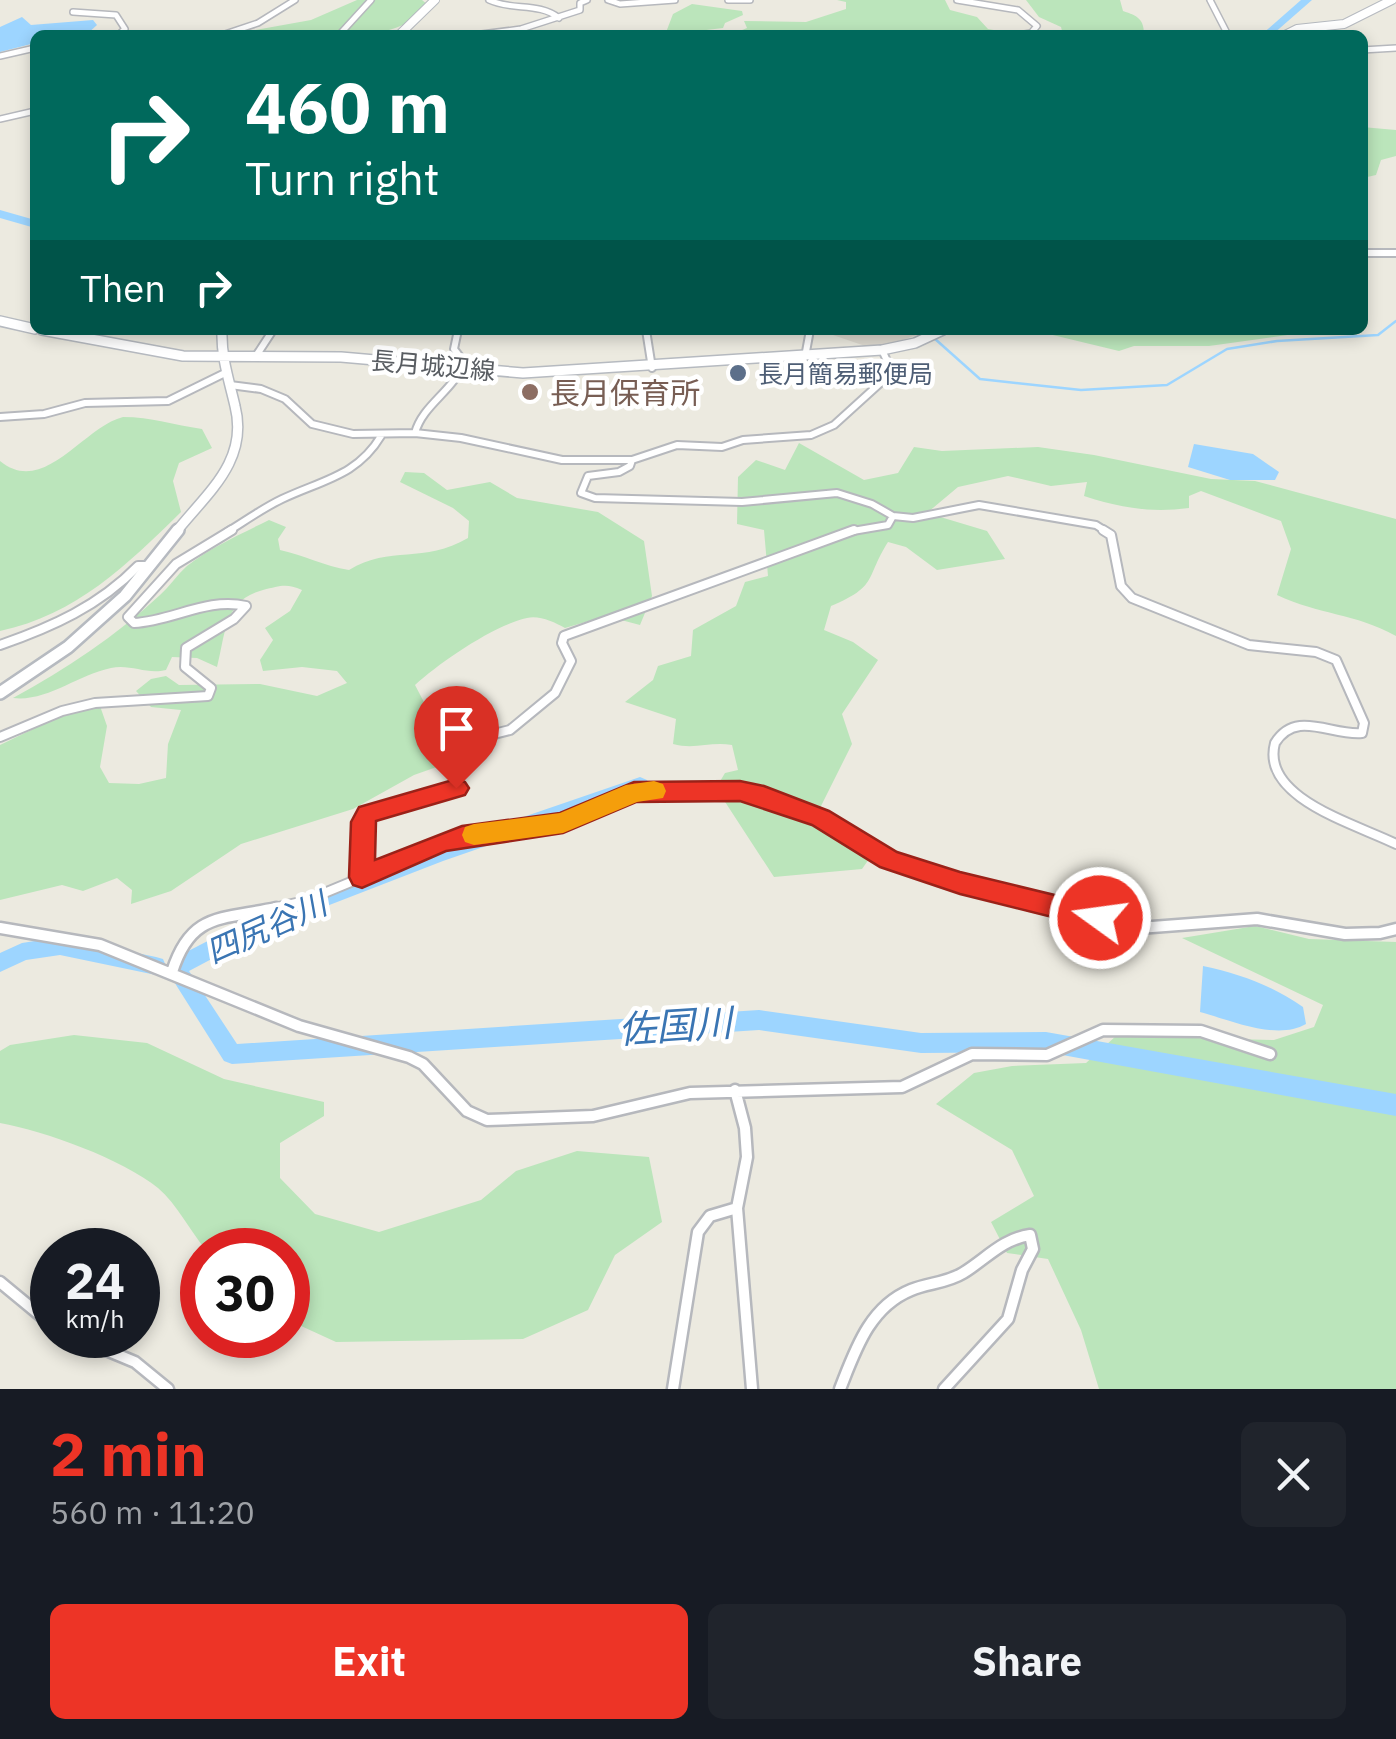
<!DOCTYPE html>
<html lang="en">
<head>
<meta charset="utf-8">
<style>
	body { margin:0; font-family:"IBM Plex Sans","Noto Sans JP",sans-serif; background:#20242c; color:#f1f3f6; height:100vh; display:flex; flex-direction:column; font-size:38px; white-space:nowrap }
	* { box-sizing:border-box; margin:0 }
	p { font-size:32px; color:#9ea1a6 }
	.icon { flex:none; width:55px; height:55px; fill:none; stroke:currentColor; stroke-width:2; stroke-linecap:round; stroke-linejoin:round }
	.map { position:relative; height:1389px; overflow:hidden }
	.drawer { display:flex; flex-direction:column; background:#171b24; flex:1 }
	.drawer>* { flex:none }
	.top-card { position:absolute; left:30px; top:30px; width:1338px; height:305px; border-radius:15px; box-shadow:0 5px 15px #0003; background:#00695c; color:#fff; overflow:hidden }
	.speed { position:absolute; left:30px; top:1228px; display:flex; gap:20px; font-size:50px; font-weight:700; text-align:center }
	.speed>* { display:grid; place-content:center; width:130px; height:130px; border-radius:50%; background:#171b24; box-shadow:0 5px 15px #0003; line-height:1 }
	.speed small { font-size:25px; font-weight:400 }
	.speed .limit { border:15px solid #d22; background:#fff; color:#111 }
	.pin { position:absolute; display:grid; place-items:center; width:85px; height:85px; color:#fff; margin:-102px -42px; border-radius:50% 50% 50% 0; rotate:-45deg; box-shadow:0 0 10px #0007 }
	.pin .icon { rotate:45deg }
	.me { position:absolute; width:110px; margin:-55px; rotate:284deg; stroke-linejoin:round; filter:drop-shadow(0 0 8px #0008) }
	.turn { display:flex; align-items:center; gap:35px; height:210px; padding:0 50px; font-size:45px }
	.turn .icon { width:130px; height:130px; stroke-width:2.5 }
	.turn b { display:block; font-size:70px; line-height:85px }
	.then { display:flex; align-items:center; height:95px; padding:0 50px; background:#0003; gap:20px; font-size:38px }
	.round { display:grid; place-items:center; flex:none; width:105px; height:105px; border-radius:15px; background:#20242c }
	.headline { display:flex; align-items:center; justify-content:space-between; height:170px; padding:0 50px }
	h1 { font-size:60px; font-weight:700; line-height:75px; color:#ed3426 }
	.action { display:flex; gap:20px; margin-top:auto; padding:20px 50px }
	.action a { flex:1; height:115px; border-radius:15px; background:#ed3426; color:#fff; font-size:40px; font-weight:700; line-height:115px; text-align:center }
	.action a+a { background:#20242c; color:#f1f3f6 }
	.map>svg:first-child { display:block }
	.education { fill:#ddd9cf }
	.green { fill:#bbe5bb }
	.water { fill:#9dd5ff }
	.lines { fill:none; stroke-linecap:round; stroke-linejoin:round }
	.stream { stroke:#9dd5ff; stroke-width:2.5 }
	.river { fill:#9dd5ff; fill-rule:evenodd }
	.street-far3-casing { stroke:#b6b8bd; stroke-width:8 }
	.street-far2-casing { stroke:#b6b8bd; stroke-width:10 }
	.street-far1-casing { stroke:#b6b8bd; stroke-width:12 }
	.street-casing { stroke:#b6b8bd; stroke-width:15 }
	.secondary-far2-casing { stroke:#b6bac0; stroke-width:10 }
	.secondary-far1-casing { stroke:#b6bac0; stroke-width:12 }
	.secondary-casing { stroke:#b6bac0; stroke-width:16 }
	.street-far3 { stroke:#fff; stroke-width:5 }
	.street-far2 { stroke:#fff; stroke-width:6 }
	.street-far1 { stroke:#fff; stroke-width:8 }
	.street { stroke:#fff; stroke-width:10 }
	.secondary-far2 { stroke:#fff; stroke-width:8 }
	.secondary-far1 { stroke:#fff; stroke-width:9 }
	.secondary { stroke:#fff; stroke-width:11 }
	.route { fill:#ed3426; stroke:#9a2219; stroke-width:2.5 }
	.slow { fill:#f59e0b }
	.service-dot { fill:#5c6f8a; stroke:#fff; stroke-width:4 }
	.education-dot { fill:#8d6e63; stroke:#fff; stroke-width:4 }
	.labels { text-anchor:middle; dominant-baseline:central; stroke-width:9; stroke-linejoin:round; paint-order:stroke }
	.far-street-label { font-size:25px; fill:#595d62; stroke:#fff }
	.far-service-label { font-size:25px; fill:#4e5e75; stroke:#fff; text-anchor:start }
	.education-label { font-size:30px; fill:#785e54; stroke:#fff; text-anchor:start }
	.water-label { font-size:32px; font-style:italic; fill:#3a75b3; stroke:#fff }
	.near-water-label { font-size:38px; font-style:italic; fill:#3a75b3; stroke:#fff }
</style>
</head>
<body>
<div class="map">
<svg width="1396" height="1389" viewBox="0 0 1396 1389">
	<rect width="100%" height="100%" fill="#eceae0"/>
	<path class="education" d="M831 330H931L891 344 868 347 830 334Z"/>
	<path class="green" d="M357 0H422L428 5C396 52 281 35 228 35L311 20Z
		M837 0H945L950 10 977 17 988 29 1022 35H730L747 28 744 21 806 22 846 9V2Z
		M1026 0H1120L1123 11C1138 16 1144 19 1144 35H1063L1061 27 1039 17Z
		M692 4 742 11 743 15 725 23 723 28 665 35 673 14Z
		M1362 127 1396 130V156L1381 160 1376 175 1363 178Z
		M1032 330H1323L1209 346H1134L1119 351Z
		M123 417C151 417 174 425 202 429L212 448 179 463 173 481 181 512C127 565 76 615 0 631V461C44 497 83 427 123 417Z
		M799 443 864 480 898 473 914 447 942 451 1038 447 1094 455 1211 479 1255 481 1396 519V636C1355 613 1319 615 1277 595L1291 549 1281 521 1201 491 1189 496V508C1151 513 1121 508 1084 496L1087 482 1051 486 1008 476 958 487 927 513 987 531 1005 559 937 570 906 547 888 542C865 578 879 586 831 606L824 630 853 642 878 660 842 714 852 744 819 810 881 842 862 869 774 877 716 788 725 773 738 770 732 745C711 741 695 750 673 744L676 719 625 702 653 680 658 666 691 656 693 630 736 606 745 582 768 576 764 530 737 524 738 477 756 460 785 470Z
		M405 472 424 473 447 490 490 482 517 498 598 512 644 541 652 596 640 625 606 616 565 628C554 622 539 615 527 618 494 625 440 662 415 685L426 706 450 715 462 730 460 749 448 763 414 775 353 809 241 844 171 891 131 904 132 890 117 878 83 891 62 885 0 900V745L54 719 100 706 107 726 100 767 109 783 139 784 166 778 168 744 181 710 151 707 136 691 151 679 166 676 179 685 260 684 317 696 347 683 337 671 302 667 263 671 260 660 273 640 265 628 290 611 302 590C286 583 280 586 263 590 224 600 226 632 217 667L197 658 172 657 166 670C147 675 131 664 111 668 77 675 47 702 13 698 66 669 116 636 160 595 170 586 177 575 187 566 211 547 241 534 269 520L286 527 278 539 280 550C304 555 324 566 349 570 390 545 424 564 468 538L469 521 453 508 400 482Z
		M1255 926 1309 939 1396 942V1389H1099L1081 1330 1048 1259 1007 1253 991 1222 1034 1196 1012 1150 936 1104 974 1073 1012 1066 1086 1063 1116 1036 1274 1040 1314 1027 1323 1005 1182 938Z
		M74 1035 147 1043 224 1079 324 1102V1116L280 1143V1178L315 1214 379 1232 481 1200 516 1171 577 1151 649 1157 662 1222 615 1255 588 1310 523 1339 336 1342 288 1320V1250H206C190 1231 177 1204 158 1188 122 1159 45 1131 0 1123V1051L10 1045Z"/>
	<path class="water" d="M22 17 31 25 93 20 97 25 86 35H35V43L0 52V27Z
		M1194 444 1253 454 1279 472 1275 480H1230L1188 467Z
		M1203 966C1240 974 1271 985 1303 1007L1306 1024C1277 1041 1230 1020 1200 1012Z"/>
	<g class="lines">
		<path class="stream" d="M925 330 980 379 1081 390 1167 385 1227 349 1277 341 1378 335 1396 321"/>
		<path class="river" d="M1301 0H1312L1272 35H1261Z
			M0 210 35 220V228L0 218Z
			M640 777 647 780 649 785 647 790 443 861 270 928 189 971 237 1044 759 1010 921 1033 1046 1032 1396 1094V1116L1046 1052 921 1053 759 1030 232 1064 224 1061 166 969 169 961 256 916 430 849Z
			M60 937 156 957 163 959 166 966 163 973 156 975 60 955 26 960 0 972V953L22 943Z"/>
		<g class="street-far3-casing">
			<path id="street-far3" d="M489 0C512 11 539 2 559 18
				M608 0 620 4 675 0
				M728 0H750
				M957 0 1018 10 1037 26 1031 33 1018 35
				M1210 0 1228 35
				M73 12 116 15 125 29 118 35
				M222 35 258 23 295 0
				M339 35 371 0
				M474 35 521 29 580 10V3L587 0
				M1362 50 1396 48
				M0 56 35 48
				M0 119 35 111"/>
		</g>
		<g class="street-far2-casing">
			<path id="street-far2" d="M1362 253H1396
				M646 330 652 368
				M256 356 273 330
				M805 357 810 330
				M230 385 261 389 285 399 312 424 353 434 415 433 461 438 562 460H632L677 445 722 447 743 440 811 435 834 425 888 376 889 365 882 350
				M0 417 44 414 85 403 168 401 227 372
				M415 433C423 404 454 391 464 362L454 349 458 330
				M632 460 630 466 619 472 588 476 581 493 595 498 742 502 837 493 872 504 893 516 913 518 979 505 1096 525 1107 532
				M227 532C245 521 263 508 282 499 322 480 357 476 381 436
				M847 532 888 525 893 516"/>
		</g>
		<g class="street-far1-casing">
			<path id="street-far1" d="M1103 530 1111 535 1121 586 1132 598 1249 645 1316 652 1336 660 1364 723 1362 733C1331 736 1296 709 1275 743 1260 798 1356 824 1396 844
				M0 645C52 627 99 606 138 566H150
				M0 737 62 711 95 703 208 696 211 688 185 667 186 648 234 619 246 606C207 597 173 621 134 623L128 617 176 564 232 530
				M361 877 367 814 457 788 465 754 474 739 510 730 555 693 571 661 562 643 564 636 854 530
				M265 910 305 901 462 836 563 823 634 792 675 790 764 796 821 818 889 860 1068 910"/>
		</g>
		<g class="street-casing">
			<path id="street" d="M1058 908 1139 928 1257 919 1345 934 1380 933 1396 929
				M0 928 100 945 299 1026 409 1057 423 1064 467 1111 487 1120 593 1116 690 1093 902 1087 972 1054 1047 1055 1103 1030 1201 1031 1270 1054
				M172 972C191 912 221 920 276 908
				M735 1090 745 1128 747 1157 737 1208 752 1389
				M0 1282 52 1325
				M70 1335 135 1362 168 1389
				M673 1389 698 1232 710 1216 737 1208
				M840 1389C855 1351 869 1307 911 1290 928 1283 947 1283 963 1273 986 1259 1002 1239 1030 1235L1033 1249 1022 1270 1008 1319 944 1389"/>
		</g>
		<g class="secondary-far2-casing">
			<path id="secondary-far2" d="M399 35 435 0
				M1285 35 1297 29 1344 24 1392 0"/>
		</g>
		<g class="secondary-far1-casing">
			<path id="secondary-far1" d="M0 321 35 329
				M42 330 183 356 341 357 523 373 882 350 915 343 943 330
				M176 532C207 493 249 461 235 406 229 380 221 357 222 330"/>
		</g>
		<g class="secondary-casing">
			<path id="secondary" d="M0 693 68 647 125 596 178 530"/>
		</g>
		<use href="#street-far3" class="street-far3"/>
		<use href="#street-far2" class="street-far2"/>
		<use href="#street-far1" class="street-far1"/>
		<use href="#street" class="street"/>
		<use href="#secondary-far2" class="secondary-far2"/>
		<use href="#secondary-far1" class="secondary-far1"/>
		<use href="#secondary" class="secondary"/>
	</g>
	<path class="route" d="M456 779 465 782 469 788 465 795 376 821 375 860 462 826 560 813 634 782 740 781 764 786 829 811 897 852 960 872 1100 906 1109 910 1113 918 1109 926 1100 929 960 894 880 867 812 825 740 801 636 802 563 833 446 851 362 888 353 885 349 877 351 822 359 807Z"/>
	<path class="slow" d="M654 781 663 784 666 791 663 798 637 802 563 833 474 845 465 842 462 835 465 827 474 824 560 813 626 785Z"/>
	<circle class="service-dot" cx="738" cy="373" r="10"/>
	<circle class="education-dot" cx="530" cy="392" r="10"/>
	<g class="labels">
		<g class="far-street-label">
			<text transform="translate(433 365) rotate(5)">長月城辺線</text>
		</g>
		<g class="far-service-label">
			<text x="758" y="373">長月簡易郵便局</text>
		</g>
		<g class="education-label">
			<text x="550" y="392">長月保育所</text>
		</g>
		<g class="water-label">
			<text transform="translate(266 927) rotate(-24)">四尻谷川</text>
		</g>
		<g class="near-water-label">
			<text transform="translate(675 1025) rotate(-4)">佐国川</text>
		</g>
	</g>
</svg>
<div class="speed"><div>24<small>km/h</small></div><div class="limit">30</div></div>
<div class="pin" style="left:456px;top:788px;background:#d93025"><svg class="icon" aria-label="arrive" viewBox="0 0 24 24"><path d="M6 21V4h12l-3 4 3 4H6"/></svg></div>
<svg class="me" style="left:1100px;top:918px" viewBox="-20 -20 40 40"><circle r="17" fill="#ed3426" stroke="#fff" stroke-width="3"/><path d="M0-11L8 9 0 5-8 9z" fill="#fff"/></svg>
<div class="top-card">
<div class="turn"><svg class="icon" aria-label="right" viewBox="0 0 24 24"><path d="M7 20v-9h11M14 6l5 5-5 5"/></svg><div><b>460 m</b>Turn right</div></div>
<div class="then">Then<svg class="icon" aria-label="right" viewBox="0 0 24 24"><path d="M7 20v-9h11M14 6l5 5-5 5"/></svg></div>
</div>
</div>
<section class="drawer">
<div class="headline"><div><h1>2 min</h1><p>560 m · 11:20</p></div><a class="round"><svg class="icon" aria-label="close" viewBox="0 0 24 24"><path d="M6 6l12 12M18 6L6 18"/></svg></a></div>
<div class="action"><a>Exit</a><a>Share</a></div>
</section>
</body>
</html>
